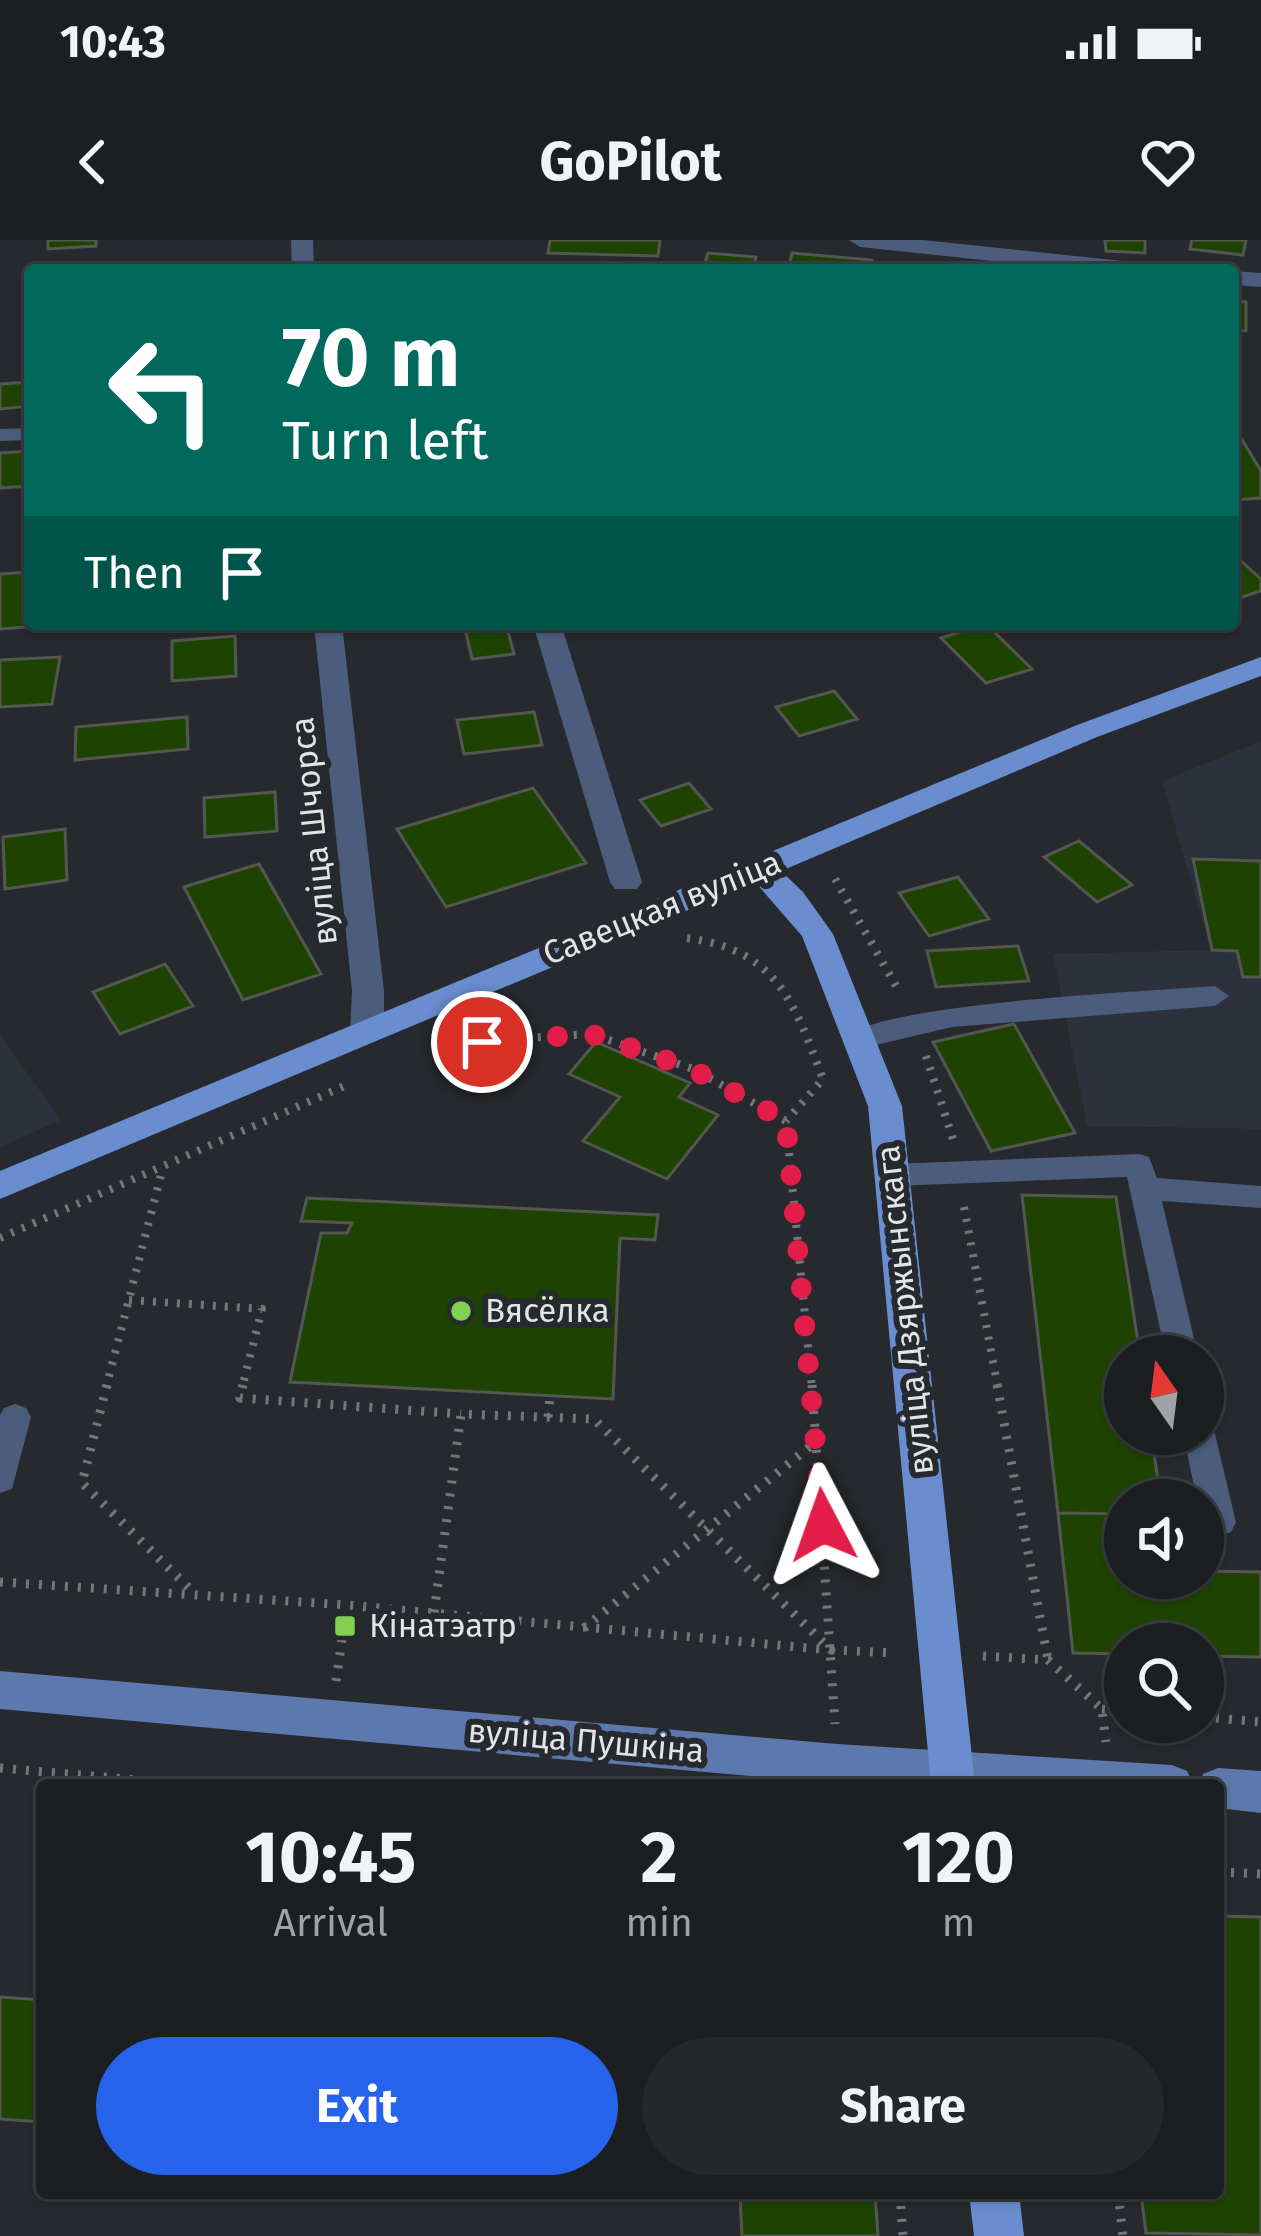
<!DOCTYPE html>
<html lang="en">
<head>
<meta charset="utf-8">
<style>
	body { margin:0; font-family:"Fira Sans",sans-serif; background:#25272a; color:#f1f3f6; height:100vh; display:flex; flex-direction:column; font-size:45px; white-space:nowrap }
	* { box-sizing:border-box; margin:0 }
	p { font-size:39px; color:#a0a2a5 }
	.icon { flex:none; width:66px; height:66px; fill:none; stroke:currentColor; stroke-width:2; stroke-linecap:round; stroke-linejoin:round }
	.map { position:relative; flex:1; overflow:hidden }
	.details { position:absolute; left:36px; top:1539px; width:1188px; height:420px; display:flex; flex-direction:column; background:#1c1f22; border-radius:12px; box-shadow:0 3px 9px #0004,0 0 0 3px #3a3d40 }
	.details>* { flex:none }
	.top-card { position:absolute; left:24px; top:24px; width:1215px; height:366px; border-radius:12px; box-shadow:0 3px 9px #0004,0 0 0 3px #3a3d40; background:#00695c; color:#fff; overflow:hidden }
	.needle { width:78px; rotate:346deg }
	.tools { position:absolute; left:1104px; top:1095px; display:grid; gap:24px }
	.tools a { display:grid; place-items:center; width:120px; height:120px; border-radius:50%; background:#1c1f22; box-shadow:0 3px 9px #0004,0 0 0 3px #3a3d40; font-size:60px }
	.pin { position:absolute; display:grid; place-items:center; width:102px; height:102px; color:#fff; margin:-51px; border:6px solid #fff; border-radius:50%; box-shadow:0 3px 12px #0007 }
	.me { position:absolute; width:132px; margin:-66px; rotate:356deg; stroke-linejoin:round; filter:drop-shadow(0 0 9px #0008) }
	.turn { display:flex; align-items:center; gap:42px; height:252px; padding:0 60px; font-size:54px }
	.turn .icon { width:156px; height:156px; stroke-width:2.5 }
	.turn b { display:block; font-size:84px; line-height:102px }
	.then { display:flex; align-items:center; height:114px; padding:0 60px; background:#0003; gap:24px; font-size:45px }
	.eta { display:flex; justify-content:space-evenly; align-items:center; height:204px; text-align:center }
	.eta b { font-size:72px; font-weight:700; line-height:84px }
	.primary-button { display:flex; gap:24px; margin-top:auto; padding:24px 60px }
	.primary-button a { flex:1; height:138px; border-radius:72px; background:#2563eb; color:#fff; font-size:48px; font-weight:700; line-height:138px; text-align:center }
	.primary-button a+a { background:#25272a; color:#f1f3f6 }
	.status { display:flex; justify-content:space-between; align-items:center; height:84px; padding:0 60px; background:#1c1f22; direction:ltr }
	.status svg { height:33px; fill:currentColor }
	header { display:flex; justify-content:space-between; align-items:center; height:156px; padding:0 60px; background:#1c1f22; font-size:54px; font-weight:700 }
	.map>svg:first-child { display:block }
	.built { fill:#2c313b }
	.building { fill:#1e4300; stroke:#535651; stroke-width:3 }
	.lines { fill:none; stroke-linecap:round; stroke-linejoin:round }
	.path-far1 { stroke:#74767a; stroke-width:8; stroke-dasharray:3 9; stroke-linecap:butt }
	.path { stroke:#74767a; stroke-width:9; stroke-dasharray:3 10; stroke-linecap:butt }
	.lane { fill:#4b5c7d; fill-rule:evenodd }
	.street { fill:#4b5c7d; fill-rule:evenodd }
	.secondary { fill:#5d78ac; fill-rule:evenodd }
	.primary { fill:#6a8dd0; fill-rule:evenodd }
	.route { stroke:#e11d48; stroke-width:21; stroke-dasharray:0 37.8 }
	.poi-dot { fill:#82d04f; stroke:#26292d; stroke-width:4.5 }
	.labels { text-anchor:middle; dominant-baseline:central; stroke-width:12; stroke-linejoin:round; paint-order:stroke }
	.street-label { font-size:33px; fill:#e3e4e7; stroke:#26292d }
	.poi-label { font-size:33px; fill:#e3e4e7; stroke:#26292d; text-anchor:start }
</style>
</head>
<body>
<div class="status"><b>10:43</b><svg viewBox="0 0 49 12"><path d="M0 12V9h3v3zM5 12V6h3v6zM10 12V3h3v9zM15 12V0h3v12zM26 1h20v11H26zM47 4h2v5h-2z"/></svg></div>
<header><svg class="icon" aria-label="back" viewBox="0 0 24 24"><path d="M15 5l-7 7 7 7"/></svg>GoPilot<svg class="icon" aria-label="heart" viewBox="0 0 24 24"><path d="M12 20l-8-8c-3-5 5-10 8-4 3-6 11-1 8 4z"/></svg></header>
<div class="map">
<svg width="1261" height="1996" viewBox="0 0 1261 1996">
	<rect width="100%" height="100%" fill="#26292d"/>
	<path class="built" d="M1261 501V889L1087 886 1053 714 1211 710 1162 541Z
		M0 795 61 880 0 907Z"/>
	<path class="building" d="M48 0H96V6L48 9Z
		M550 0H660L658 16 548 13Z
		M1105 0H1145V13L1106 11Z
		M1192 0H1246L1243 15 1190 9Z
		M708 13 756 17 753 30H703Z
		M792 13 872 20 870 30H788Z
		M1233 61 1246 62V91L1233 90Z
		M30 142V166L0 169V144Z
		M1233 185 1261 231V258L1233 260Z
		M30 211V246L0 248V213Z
		M1241 321 1261 339V351L1233 360V324Z
		M30 332V384H64L0 389V334Z
		M464 384H506L514 414 472 419Z
		M986 384 1032 429 986 443 941 398Z
		M235 396 236 436 172 441V401Z
		M60 417 52 464 0 467V420Z
		M834 451 857 479 799 496 776 467Z
		M534 472 542 505 464 514 457 480Z
		M187 477 188 509 75 520 76 487Z
		M689 543 711 569 661 586 640 560Z
		M533 548 586 623 446 667 397 589Z
		M275 552 277 591 205 597 204 558Z
		M65 589 67 640 5 649 3 597Z
		M1079 601 1132 645 1097 662 1044 617Z
		M1193 619 1261 621V737H1243L1237 711 1212 710Z
		M259 624 321 734 243 760 184 647Z
		M958 637 989 679 929 696 899 653Z
		M1018 706 1029 741 936 747 927 711Z
		M165 724 193 766 120 794 93 752Z
		M1014 784 1075 893 991 911 933 802Z
		M596 802 690 843 679 857 718 875 667 939 583 901 620 857 569 834Z
		M1022 955 1116 957 1140 1116H1125V1194H1151L1161 1260H1125V1274L1058 1273Z
		M307 958 658 975 655 1000 620 998 613 1159 290 1142 321 993H347L352 983 301 981Z
		M1058 1273 1125 1274V1338H1203V1331L1261 1332V1417L1203 1416V1404H1125V1414L1073 1413Z
		M1218 1676 1261 1677V1995L1146 1993 1141 1953H1218Z
		M0 1757 42 1760V1882L0 1879Z
		M740 1953H875L878 1996H742Z"/>
	<g class="lines">
		<path class="path-far1" d="M835 639 900 753
			M687 698C777 710 794 762 823 839L786 881
			M442 803 591 794 693 829 786 881 812 1148
			M926 816 953 899
			M964 967 998 1148
			M0 998 349 844
			M129 1060 262 1069 242 1148
			M106 1148 162 931"/>
		<path class="path" d="M107 1145 82 1243 192 1351
			M243 1145 240 1158 461 1174
			M812 1145 835 1484
			M997 1145 1048 1420
			M548 1177 550 1156
			M0 1342 347 1365 831 1410 594 1179 461 1174 434 1373
			M584 1388 817 1201
			M831 1410 896 1413
			M983 1416 1048 1420 1102 1469 1106 1502
			M336 1441 347 1365
			M1102 1469 1125 1471
			M1203 1477 1261 1482
			M0 1528 195 1545
			M1218 1632 1261 1634
			M900 1953 903 1996
			M1118 1953 1123 1996"/>
		<path class="lane" d="M30 188V200L0 201V189Z
			M1215 746 1229 756 1215 766 952 787 859 809 845 799C871 763 1158 751 1215 746Z
			M1139 914 1149 917 1157 938 1261 946V968L1162 961 1198 1116H1166L1127 937 892 946 882 943 877 935 882 927 892 924Z
			M15 1164 26 1168 31 1177 12 1249 0 1253V1175L4 1168Z
			M1203 1182 1215 1194 1236 1282 1231 1292 1219 1296 1207 1292 1203 1260H1197L1183 1194H1203Z"/>
		<path class="street" d="M291 0H313L314 30H292Z
			M849 0H923L1142 23 1153 30H1078L860 7Z
			M1233 31 1261 33V47L1233 45Z
			M314 384H342L384 751V791L379 799H355L350 791 352 751Z
			M533 384H561L642 642 637 649H615L610 642Z"/>
		<path class="secondary" d="M0 1431 837 1504 1172 1525 1187 1531 1194 1545H850L0 1469Z
			M1218 1528 1261 1531V1573L1218 1568V1545H1198L1203 1534Z"/>
		<path class="primary" d="M1261 417V436L1097 497 781 631 803 652 833 694 902 866 975 1545H931L868 866 802 696 755 642 0 959V931L1077 485Z
			M969 1953H1019L1024 1996H974Z"/>
	</g>
	<g class="lines">
		<path class="route" d="M482 802 591 794 692 829 786 881 823 1285"/>
	</g>
	<g class="poi-dot">
		<circle cx="461" cy="1071" r="12"/>
		<rect x="333" y="1374" width="24" height="24" rx="6"/>
	</g>
	<g class="labels">
		<g class="street-label">
			<text transform="translate(314 591) rotate(-96)">вуліца Шчорса</text>
			<text transform="translate(662 668) rotate(-22)">Савецкая вуліца</text>
			<text transform="translate(905 1070) rotate(-96)">вуліца Дзяржынскага</text>
			<text transform="translate(586 1501) rotate(5)">вуліца Пушкіна</text>
		</g>
		<g class="poi-label">
			<text x="485" y="1071">Вясёлка</text>
			<text x="369" y="1386">Кінатэатр</text>
		</g>
	</g>
</svg>
<div class="tools">
<a><svg class="needle" viewBox="-14 -14 28 28"><path d="M0-13l5 13h-10z" fill="#e53935"/><path d="M0 13l5-13h-10z" fill="#a0a2a5"/></svg></a>
<a><svg class="icon" aria-label="sound" viewBox="0 0 24 24"><path d="M4 9h4l5-4v14l-5-4H4zM17 9q2 3 0 6"/></svg></a>
<a><svg class="icon" aria-label="search" viewBox="0 0 24 24"><circle cx="10" cy="10" r="6"/><path d="M15 15l6 6"/></svg></a>
</div>
<div class="pin" style="left:482px;top:802px;background:#d93025"><svg class="icon" aria-label="arrive" viewBox="0 0 24 24"><path d="M6 21V4h12l-3 4 3 4H6"/></svg></div>
<svg class="me" style="left:823px;top:1285px" viewBox="-20 -20 40 40"><path d="M0-17L14 15 0 8-14 15z" fill="#e11d48" stroke="#fff" stroke-width="4"/></svg>
<div class="top-card">
<div class="turn"><svg class="icon" aria-label="left" viewBox="0 0 24 24"><path d="M17 20v-9H6M10 6l-5 5 5 5"/></svg><div><b>70 m</b>Turn left</div></div>
<div class="then">Then<svg class="icon" aria-label="arrive" viewBox="0 0 24 24"><path d="M6 21V4h12l-3 4 3 4H6"/></svg></div>
</div>
<section class="details">
<div class="eta">
<div><b>10:45</b><p>Arrival</p></div>
<div><b>2</b><p>min</p></div>
<div><b>120</b><p>m</p></div>
</div>
<div class="primary-button"><a>Exit</a><a>Share</a></div>
</section>
</div>
</body>
</html>
